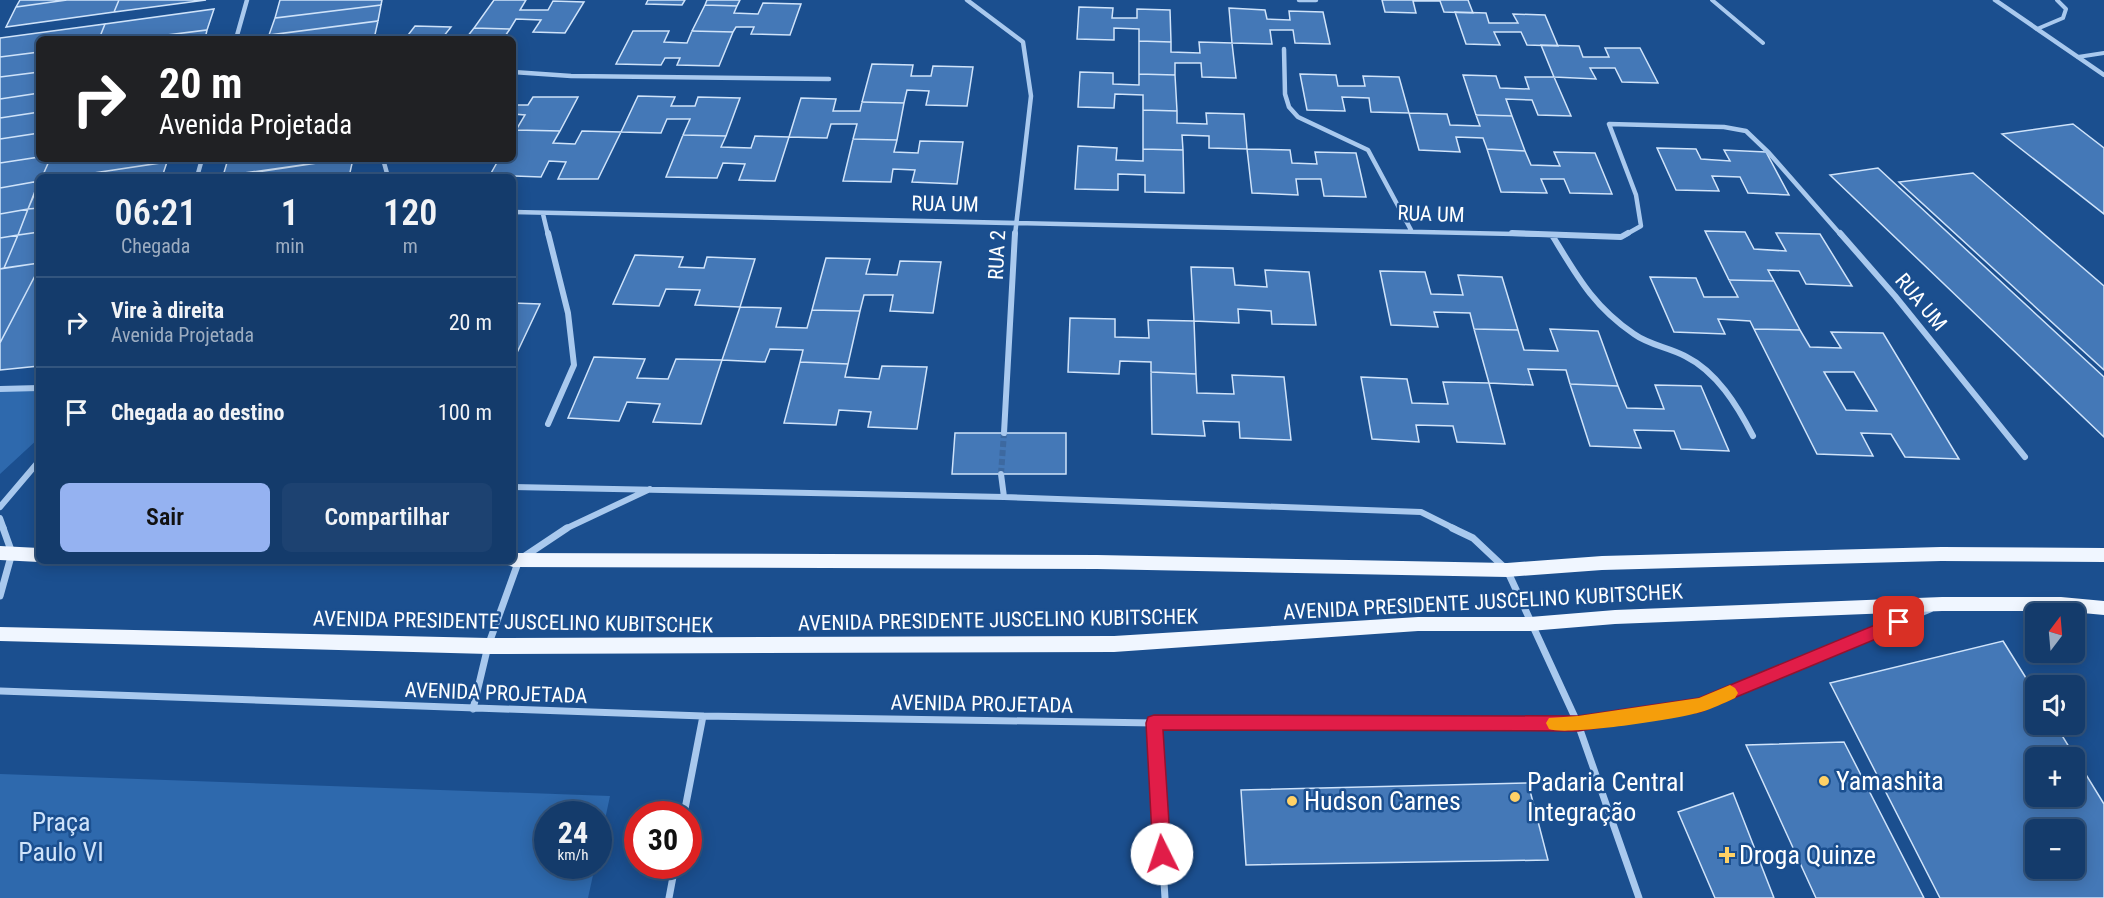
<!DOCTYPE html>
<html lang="pt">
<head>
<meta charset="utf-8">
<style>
	body { margin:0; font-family:"Roboto Condensed",sans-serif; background:#1d4271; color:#f1f3f6; height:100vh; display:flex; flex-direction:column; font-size:22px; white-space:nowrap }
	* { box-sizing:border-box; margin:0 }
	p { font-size:20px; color:#9dadc1 }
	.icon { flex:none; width:33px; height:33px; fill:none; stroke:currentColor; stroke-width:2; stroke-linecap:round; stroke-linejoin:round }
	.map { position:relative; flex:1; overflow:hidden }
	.panel { position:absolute; left:36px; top:174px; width:480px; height:390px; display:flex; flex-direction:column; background:#143b6b; border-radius:9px; box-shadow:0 3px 15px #0003,0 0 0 2px #33557e }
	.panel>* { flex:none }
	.banner { position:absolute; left:36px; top:36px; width:480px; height:126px; border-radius:9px; box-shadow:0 3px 15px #0003,0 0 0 2px #33557e; background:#202124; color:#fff; overflow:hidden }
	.needle { width:39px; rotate:16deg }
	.tools { position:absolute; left:2025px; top:603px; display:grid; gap:12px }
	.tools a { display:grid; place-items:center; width:60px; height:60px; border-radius:9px; background:#143b6b; box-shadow:0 3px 15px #0003,0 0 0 2px #33557e; font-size:30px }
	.speed { position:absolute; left:534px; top:801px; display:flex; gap:12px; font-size:30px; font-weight:700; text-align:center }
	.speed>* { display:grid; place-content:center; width:78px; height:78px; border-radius:50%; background:#143b6b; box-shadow:0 3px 15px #0003,0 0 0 2px #33557e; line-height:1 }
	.speed small { font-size:15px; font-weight:400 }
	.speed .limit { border:9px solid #d22; background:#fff; color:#111 }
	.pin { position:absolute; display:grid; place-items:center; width:51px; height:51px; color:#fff; margin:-26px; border-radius:12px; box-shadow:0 3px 9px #0006 }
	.me { position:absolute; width:66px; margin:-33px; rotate:356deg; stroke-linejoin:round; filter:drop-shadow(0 0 4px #0008) }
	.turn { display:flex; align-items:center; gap:21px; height:126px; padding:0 24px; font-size:27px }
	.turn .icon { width:78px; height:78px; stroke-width:2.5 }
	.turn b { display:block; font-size:42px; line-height:51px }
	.eta { display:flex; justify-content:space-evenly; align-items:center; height:102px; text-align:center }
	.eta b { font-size:36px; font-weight:600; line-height:42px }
	.button { display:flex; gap:12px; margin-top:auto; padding:12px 24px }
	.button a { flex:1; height:69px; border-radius:9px; background:#95b2f1; color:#111; font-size:24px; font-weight:600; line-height:69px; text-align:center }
	.button a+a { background:#1d4271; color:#f1f3f6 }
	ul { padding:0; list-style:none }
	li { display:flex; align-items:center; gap:18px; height:90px; padding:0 24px; border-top:2px solid #33557e }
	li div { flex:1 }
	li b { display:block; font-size:22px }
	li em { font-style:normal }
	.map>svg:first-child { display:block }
	.green { fill:#2e69ad }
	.building { fill:#4478b7; stroke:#cfe3fa; stroke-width:1.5; fill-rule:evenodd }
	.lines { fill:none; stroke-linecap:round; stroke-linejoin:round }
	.minor-tunnel { stroke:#3d69a0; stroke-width:6; stroke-dasharray:6 3; stroke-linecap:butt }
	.service { stroke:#a9c9ee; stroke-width:4 }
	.minor-far2 { stroke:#a9c9ee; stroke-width:4.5 }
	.minor-far1 { stroke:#a9c9ee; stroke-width:6 }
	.minor { stroke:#a9c9ee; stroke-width:7 }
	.primary { fill:#f0f6ff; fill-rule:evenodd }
	.route { fill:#e11d48; stroke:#92132f; stroke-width:1.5 }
	.slow { fill:#f59e0b }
	.poi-dot { fill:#ffd166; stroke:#1b4f8f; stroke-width:2 }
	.labels { text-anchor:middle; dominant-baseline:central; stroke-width:5; stroke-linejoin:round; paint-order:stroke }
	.street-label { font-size:21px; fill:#fff; stroke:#1b4f8f }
	.near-poi-label { font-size:26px; fill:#fff; stroke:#1b4f8f; text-anchor:start }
	.near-park-label { font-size:26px; fill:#cfe3fa; stroke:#1b4f8f }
</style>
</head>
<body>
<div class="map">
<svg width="2104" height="898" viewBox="0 0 2104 898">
	<rect width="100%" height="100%" fill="#1b4f8f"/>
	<path class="green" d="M39 388V438L0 474V389Z
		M0 774 610 796 599 848 598 814H548V866H595L588 898H0Z"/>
	<path class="building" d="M20 0H67L16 7Z
		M67 0H119L114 12 6 27 16 7Z
		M119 0H206L114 12Z
		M280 0H382L381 5 275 18Z
		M494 0H526L520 10H548L553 1 584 2 565 33 533 32 541 20 516 19 510 29 474 28Z
		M648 0H685L682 5 646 4Z
		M707 0H740L737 6 705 5Z
		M1382 0H1468L1473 13 1444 12 1440 1H1413L1416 13 1385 12Z
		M763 3 801 4 790 35 751 34 754 27H736L733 32 692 31 705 5 737 6 734 13 758 14Z
		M381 5 378 21 269 35 275 18Z
		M1079 7 1113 8 1112 18H1137V9L1170 10 1171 42 1139 41V29L1114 28V40L1077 39Z
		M1229 8 1265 10 1267 19 1290 20 1289 11 1323 12 1330 44 1295 43 1293 30H1270L1272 44 1232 43Z
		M214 9 207 30 135 39H99L105 24Z
		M1455 12 1486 13 1489 23H1518L1513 14 1545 15 1558 46 1527 45 1521 32H1494L1500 45 1466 44Z
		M378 21 374 39H268L269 35Z
		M105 24 99 39H39V52L0 57V38Z
		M415 26 451 27 443 37H467L474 28 510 29 503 39H405Z
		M207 30 205 39H135Z
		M633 31H669L664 42 687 43 692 31 733 32 719 66 677 65 680 58H665L661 65 616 64Z
		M1139 41 1171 42V52L1200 53 1199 42 1232 43 1236 78 1202 77 1201 63H1175V75L1139 74Z
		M1541 45 1579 46 1583 57H1609L1605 48H1640L1658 83 1622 82 1615 68H1590L1596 79 1554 77Z
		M39 52V72L0 77V57Z
		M872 64 913 65 911 76H931L933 66 973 67 967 106 926 105 929 91 907 90 904 103 862 102Z
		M39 72V93L0 99V77Z
		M1080 72 1113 73V84L1139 85V74L1175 75 1177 111 1143 110V95L1115 94 1114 108 1078 107Z
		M1300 74 1336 75 1338 86H1365L1363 76 1399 77 1409 113 1371 112 1369 98 1342 97 1345 111 1307 110Z
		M1463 75 1496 76 1500 88 1529 89 1525 77H1554L1571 116 1538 115 1532 100 1506 99 1512 116 1476 115Z
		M39 93V112L0 118V99Z
		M638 96 675 97 671 106H695L698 97 740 98 726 136 683 135 690 119H667L661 133 621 132Z
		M533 97H578L560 131 516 130 525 115 513 114V105H528Z
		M801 98 836 99 833 111H860L862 102 904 103 897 140 853 139 857 124H831L827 138 789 137Z
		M1143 110 1177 111V123L1207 124 1206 113 1244 114 1247 149 1209 148V136L1182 135 1183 150 1143 149Z
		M39 112V133L0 139V118Z
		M1409 113 1447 114 1450 125 1480 126 1476 115 1512 116 1525 151 1487 149 1483 138 1456 137 1460 152 1419 150Z
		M2073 124 2104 148V214L2002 134Z
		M516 130 560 131 553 143 575 144 582 131 621 132 598 179H558L566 162 549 161 541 177 490 175 499 159H513V135Z
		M39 133V157L0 163V139Z
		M683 135 726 136 721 147 751 148 755 136 789 137 775 181 739 180 745 164 723 163 717 178 666 177Z
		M853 139 897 140 894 152 918 153 920 141 963 142 957 184 912 182 915 170 893 169 891 182 843 181Z
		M1078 146 1117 148 1116 160 1143 161V149L1183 150 1184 193 1145 192V175L1118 174V190L1075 189Z
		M1657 148 1696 149 1701 159 1730 161 1724 150 1766 152 1789 195 1748 193 1740 177 1712 176 1719 191 1676 190Z
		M1247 149 1290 150 1292 163 1317 164 1315 152 1356 153 1366 197 1324 196 1321 179H1296L1298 195 1252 193Z
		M1487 149 1525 151 1531 165 1560 166 1554 152 1595 153 1612 194 1570 193 1564 179H1541L1547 193 1501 192Z
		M39 157V159H50L42 177H39V181L0 188V163Z
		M50 159H168L167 162 67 177H42Z
		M228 159H344L223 176Z
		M344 159H353L349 177H223Z
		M167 162 162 177H67Z
		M1878 168 2104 377V437L1830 175Z
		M1973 173 2104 286V370L1899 182Z
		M39 181 28 209 0 214V188Z
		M39 184V208L28 209Z
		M39 208V232L18 235 28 209Z
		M28 209 18 235 0 238V214Z
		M1705 231 1745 232 1754 249 1786 251 1776 233 1820 234 1852 286 1806 284 1799 271 1768 270 1774 281 1729 280Z
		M39 232V263L4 268 18 235Z
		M18 235 4 268 0 269V238Z
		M635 255 683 257 679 267 704 268 707 257 755 259 740 307 695 305 700 290 666 289 659 306 613 304Z
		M826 258 870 259 866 274 897 275 900 261 941 262 933 313 890 311 893 295H864L860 311 812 310Z
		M39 263V268L0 343V269Z
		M1191 267 1233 268 1235 285 1267 287 1265 270 1309 272 1316 325 1272 324 1271 311 1238 309 1239 323 1194 321Z
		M39 268V366L0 370V343Z
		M1380 271 1425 272 1431 294 1463 295 1458 275 1502 277 1518 330 1474 329 1470 313 1434 312 1438 327 1391 325Z
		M1650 277 1696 278 1704 297H1738L1729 280 1774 281 1800 330 1754 329 1750 321 1718 319 1725 334 1674 332Z
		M513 303 540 304 514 359H513Z
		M740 307 781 308 776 327 807 328 812 310 860 311 848 364 800 362 803 350 770 349 765 362 722 360Z
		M1070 318 1115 319V337L1149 338 1148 320 1194 321 1196 374 1151 372V362L1120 361 1119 374 1068 372Z
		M1474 329 1518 330 1524 350 1558 351 1550 329 1598 331 1618 386 1570 384 1566 370 1528 369 1533 385 1489 383Z
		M1754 329 1800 330 1810 347 1841 348 1831 332 1883 333 1959 459 1905 457 1891 434 1861 433 1873 456 1817 454ZM1824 372H1854L1877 411 1846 410Z
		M594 357 645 359 637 378 668 379 676 359 722 360 701 424 653 422 660 404 627 402 619 421 568 418Z
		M800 362 848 364 845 377 879 379 882 366 927 367 917 429 868 427 871 412 839 410 836 425 784 423Z
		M1151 372 1196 374 1197 393 1234 394 1232 375 1284 377 1291 440 1240 438 1239 422 1203 421 1205 436 1152 434Z
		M1361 377 1407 379 1412 403 1448 404 1443 382 1489 383 1505 444 1457 442 1453 426 1416 425 1419 442 1372 439Z
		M1570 384 1618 386 1627 408 1664 409 1655 385 1701 386 1729 451 1681 449 1674 431 1634 430 1641 448 1590 446Z
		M955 433H1066V474H952Z
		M2003 641 2036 694V724H2055L2104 804V898H1940L1830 683ZM2036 758H2074V796H2036ZM2036 830H2074V868H2036Z
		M1844 742 1924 898H1816L1746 745Z
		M1528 783 1548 860 1246 865 1241 790Z
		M1733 793 1774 898H1715L1678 812Z"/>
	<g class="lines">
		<path class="minor-tunnel" d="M1001 474 1004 433"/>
		<path class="service" d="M1712 0 1763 43
			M2037 29 2063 18 2066 9 2057 0
			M2078 57 2104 53"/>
		<path class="minor-far2" d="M967 0 1023 42 1031 96 1015 235
			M1299 0H1316
			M1995 0 2104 75
			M236 39 247 0
			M1284 49 1285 94 1289 107 1298 117 1368 150 1411 230
			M513 72 571 76 829 79
			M383 159 388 177
			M197 177 202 159
			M513 212 1557 235
			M543 214 548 235
			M1625 235 1641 226 1636 195 1609 124 1724 127 1746 131 1769 153 1841 235"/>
		<path class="minor-far1" d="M548 233 568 313 574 365 548 424
			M1512 233 1621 237 1628 233
			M1840 233 1895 296 2025 457
			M1552 235C1577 276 1593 306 1634 334 1649 345 1668 347 1685 356 1717 372 1737 405 1753 436
			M0 389 39 388
			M1004 433 1015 233
			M1001 474 1004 497
			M513 487 1004 497 1421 512 1455 529
			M0 507 39 461
			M0 518 4 529
			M565 529 650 489"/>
		<path class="minor" d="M1452 528 1473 538 1507 570 1578 724 1639 898
			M0 596 12 553 3 528
			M0 691 703 716 1154 723 1578 724 1700 705 1930 609
			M473 709 488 646 519 560 567 528
			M1154 723 1165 898
			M684 814 703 716
			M669 898 675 866"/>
		<path class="primary" d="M0 546 39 548V561H41L39 562 0 560Z
			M1941 547 2104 548V562L1941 561 1602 570 1507 577 1097 569 513 567 507 565 505 561H513V553L1097 555 1507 563 1602 556Z
			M1942 597H2061L2104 601V615L2061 611H1942L1615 624 1530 631H1418L1114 652 488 654 0 641V627L488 638 1114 636 1418 617H1530L1615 610Z"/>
	</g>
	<path class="route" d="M1899 615 1905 617 1907 622 1905 627 1700 712 1578 731 1163 730 1171 854 1168 860 1162 863 1156 860 1153 854 1146 723 1148 717 1154 715 1578 716 1699 698Z"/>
	<path class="slow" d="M1730 685 1735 688 1738 693 1735 698C1724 703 1712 709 1701 712 1678 719 1567 736 1549 729L1546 723 1549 718 1578 716 1699 698Z"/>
	<g class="poi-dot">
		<circle cx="1824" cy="781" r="6"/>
		<circle cx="1515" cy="797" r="6"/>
		<circle cx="1292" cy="801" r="6"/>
		<path d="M1724 846h6v6h6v6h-6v6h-6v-6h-6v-6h6z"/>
	</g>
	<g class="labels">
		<g class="street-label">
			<text transform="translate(945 204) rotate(1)">RUA UM</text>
			<text transform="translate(1431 214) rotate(2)">RUA UM</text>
			<text transform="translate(997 255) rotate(-87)">RUA 2</text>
			<text transform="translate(1921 302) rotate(50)">RUA UM</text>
			<text transform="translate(1483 602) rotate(-3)">AVENIDA PRESIDENTE JUSCELINO KUBITSCHEK</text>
			<text transform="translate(998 620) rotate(-1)">AVENIDA PRESIDENTE JUSCELINO KUBITSCHEK</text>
			<text transform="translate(513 622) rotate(1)">AVENIDA PRESIDENTE JUSCELINO KUBITSCHEK</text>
			<text transform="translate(496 693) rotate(2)">AVENIDA PROJETADA</text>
			<text transform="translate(982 704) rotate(1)">AVENIDA PROJETADA</text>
		</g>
		<g class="near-poi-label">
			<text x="1836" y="781">Yamashita</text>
			<text x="1527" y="782">Padaria Central<tspan x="1527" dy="30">Integração</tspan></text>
			<text x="1304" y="801">Hudson Carnes</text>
			<text x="1739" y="855">Droga Quinze</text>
		</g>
		<g class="near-park-label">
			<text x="61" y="822">Praça<tspan x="61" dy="30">Paulo VI</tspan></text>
		</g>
	</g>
</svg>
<div class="tools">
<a><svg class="needle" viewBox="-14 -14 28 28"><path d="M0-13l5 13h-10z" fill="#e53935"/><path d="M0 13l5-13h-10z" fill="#9dadc1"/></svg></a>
<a><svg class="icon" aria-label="sound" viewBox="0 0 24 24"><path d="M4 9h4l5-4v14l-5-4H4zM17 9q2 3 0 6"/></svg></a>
<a>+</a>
<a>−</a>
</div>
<div class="speed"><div>24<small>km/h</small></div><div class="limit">30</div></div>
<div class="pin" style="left:1899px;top:622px;background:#d93025"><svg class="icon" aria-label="arrive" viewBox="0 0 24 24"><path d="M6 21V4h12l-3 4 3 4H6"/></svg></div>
<svg class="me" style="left:1162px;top:854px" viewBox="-20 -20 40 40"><circle r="19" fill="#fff"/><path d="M0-13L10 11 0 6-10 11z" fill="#e11d48"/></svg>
<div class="banner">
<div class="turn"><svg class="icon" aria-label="right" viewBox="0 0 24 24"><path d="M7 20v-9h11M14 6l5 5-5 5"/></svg><div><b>20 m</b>Avenida Projetada</div></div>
</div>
<section class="panel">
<div class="eta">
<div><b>06:21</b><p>Chegada</p></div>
<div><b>1</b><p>min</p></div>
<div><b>120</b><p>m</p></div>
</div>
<ul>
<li><svg class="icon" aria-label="right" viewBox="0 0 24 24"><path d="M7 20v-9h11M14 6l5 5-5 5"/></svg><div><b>Vire à direita</b><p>Avenida Projetada</p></div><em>20 m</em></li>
<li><svg class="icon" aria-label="arrive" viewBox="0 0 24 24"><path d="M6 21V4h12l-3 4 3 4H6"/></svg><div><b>Chegada ao destino</b></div><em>100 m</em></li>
</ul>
<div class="button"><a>Sair</a><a>Compartilhar</a></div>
</section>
</div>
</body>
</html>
